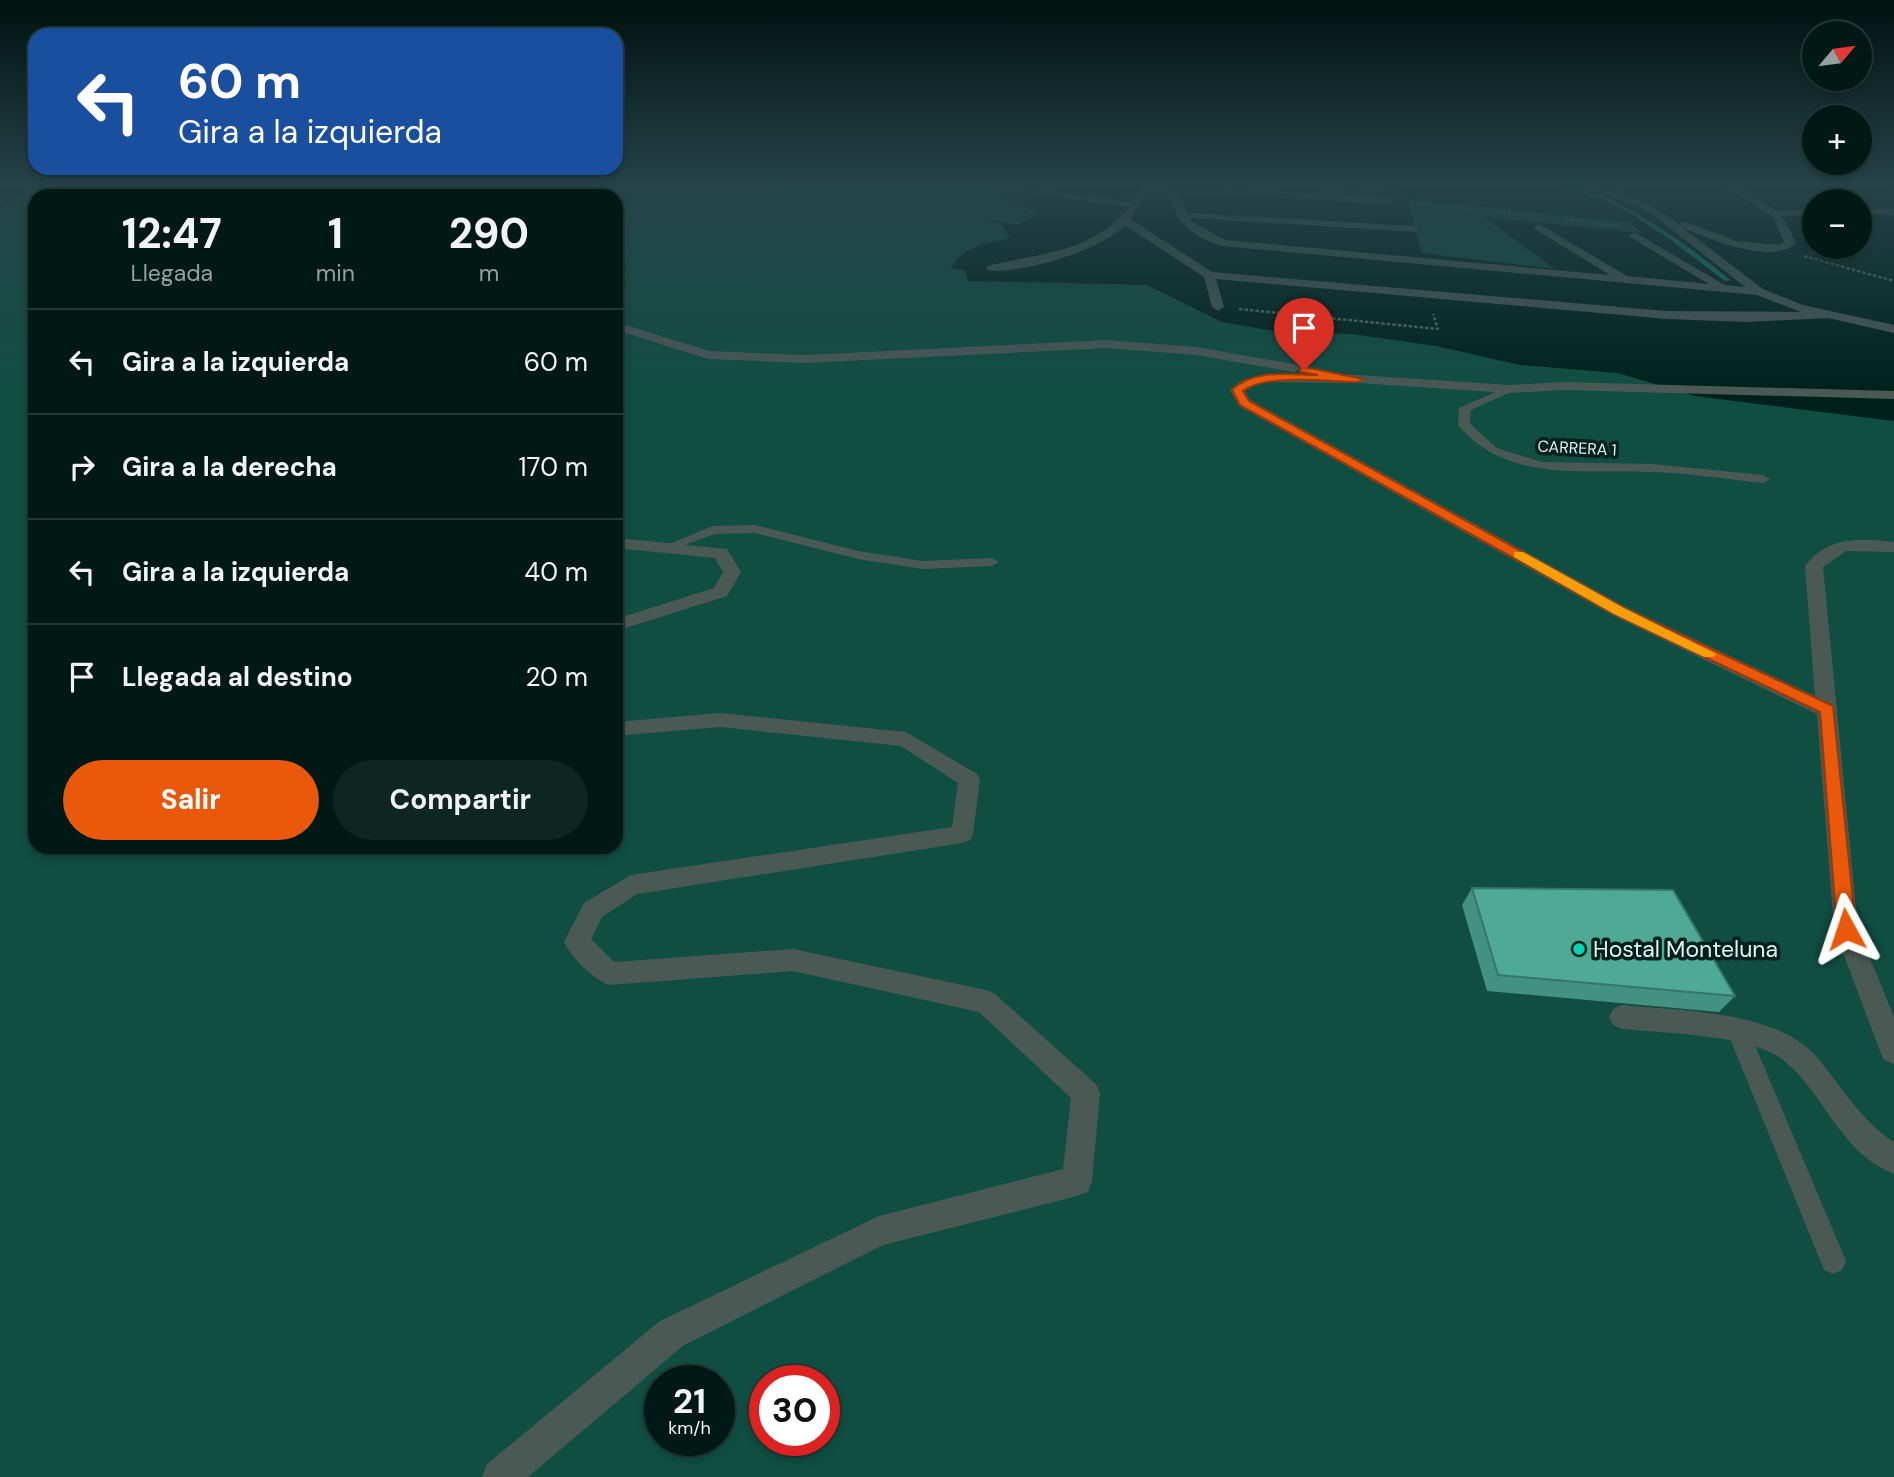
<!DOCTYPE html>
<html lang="es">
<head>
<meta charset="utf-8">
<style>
	body { margin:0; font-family:"DM Sans",sans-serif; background:#0e2622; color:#f1f3f6; height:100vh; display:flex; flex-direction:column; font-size:26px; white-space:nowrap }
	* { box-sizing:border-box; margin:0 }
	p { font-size:23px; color:#95a0a0 }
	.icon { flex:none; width:38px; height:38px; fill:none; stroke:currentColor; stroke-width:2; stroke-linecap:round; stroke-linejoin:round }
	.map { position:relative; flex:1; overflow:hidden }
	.drawer { position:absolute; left:28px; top:189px; width:595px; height:665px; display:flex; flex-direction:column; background:#001914; border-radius:21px; box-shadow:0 4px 10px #0003,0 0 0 2px #223834 }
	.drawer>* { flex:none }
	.guide { position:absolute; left:28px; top:28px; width:595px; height:147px; border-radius:21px; box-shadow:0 4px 10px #0003,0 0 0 2px #223834; background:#1a4fa0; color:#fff; overflow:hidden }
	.needle { width:46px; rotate:61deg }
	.tools { position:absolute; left:1802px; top:21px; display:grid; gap:14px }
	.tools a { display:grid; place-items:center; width:70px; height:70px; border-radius:50%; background:#001914; box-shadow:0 4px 10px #0003,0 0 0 2px #223834; font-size:35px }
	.speed { position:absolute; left:644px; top:1365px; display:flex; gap:14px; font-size:35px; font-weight:700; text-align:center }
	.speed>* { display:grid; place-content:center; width:91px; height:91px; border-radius:50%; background:#001914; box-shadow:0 4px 10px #0003,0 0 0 2px #223834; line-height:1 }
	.speed small { font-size:18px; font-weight:400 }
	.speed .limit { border:10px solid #d22; background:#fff; color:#111 }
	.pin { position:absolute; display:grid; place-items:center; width:60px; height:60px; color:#fff; margin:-72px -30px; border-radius:50% 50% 50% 0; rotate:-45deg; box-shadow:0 0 7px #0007 }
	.pin .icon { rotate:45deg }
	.me { position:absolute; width:77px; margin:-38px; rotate:355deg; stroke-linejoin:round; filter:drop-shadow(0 0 5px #0008) }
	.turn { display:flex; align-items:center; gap:24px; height:147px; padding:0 35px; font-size:32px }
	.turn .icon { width:91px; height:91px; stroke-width:2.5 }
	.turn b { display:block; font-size:49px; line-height:60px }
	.eta { display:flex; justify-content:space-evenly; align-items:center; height:119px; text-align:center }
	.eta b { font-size:42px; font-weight:700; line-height:49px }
	.button { display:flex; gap:14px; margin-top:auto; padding:14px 35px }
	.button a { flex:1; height:80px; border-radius:42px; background:#ea580c; color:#fff; font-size:28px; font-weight:700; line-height:80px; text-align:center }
	.button a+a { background:#0e2622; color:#f1f3f6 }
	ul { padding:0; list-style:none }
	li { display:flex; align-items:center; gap:21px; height:105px; padding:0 35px; border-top:2px solid #223834 }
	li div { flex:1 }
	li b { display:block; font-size:26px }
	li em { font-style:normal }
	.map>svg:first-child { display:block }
	.green { fill:#104e42; fill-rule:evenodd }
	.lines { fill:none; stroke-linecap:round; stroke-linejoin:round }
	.stream { fill:#127a69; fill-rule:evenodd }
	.path { stroke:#506c66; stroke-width:2.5; stroke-dasharray:3.5 2; stroke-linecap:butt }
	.lane { fill:#4b5955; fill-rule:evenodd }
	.street { fill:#4b5955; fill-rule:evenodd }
	.wall { fill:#439180 }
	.building { fill:#4ea995; stroke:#377668; stroke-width:2 }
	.route { fill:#ea580c; stroke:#983908; stroke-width:2 }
	.slow { fill:#f59e0b }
	.poi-dot { fill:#00d5b7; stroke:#00211b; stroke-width:2.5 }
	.labels { text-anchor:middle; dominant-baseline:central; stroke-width:7; stroke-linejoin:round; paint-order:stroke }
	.far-street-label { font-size:16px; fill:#e0f3ee; stroke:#00211b }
	.near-poi-label { font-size:23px; fill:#e0f3ee; stroke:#00211b; text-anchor:start }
</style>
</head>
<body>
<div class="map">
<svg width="1894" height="1477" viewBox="0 0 1894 1477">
	<rect width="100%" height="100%" fill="#00211b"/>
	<path class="green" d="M37 186H1008L998 196 1038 213 1017 225 970 217 1000 223 1010 238C987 243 964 246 951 268L965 270 968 281 1147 285 1222 322 1279 332 1352 334 1436 346 1520 365 1618 373 1695 396 1894 421V1477H0V209ZM35 196H616V847H35ZM660 1381H719V1440H660ZM765 1381H824V1440H765Z
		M1407 199 1629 222 1642 233 1484 217 1555 269 1422 253Z"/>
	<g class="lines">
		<path class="stream" d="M1564 186C1608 186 1697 251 1730 280L1725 281 1668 238 1631 214 1611 204Z"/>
		<path class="path" d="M1409 203 1525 215
			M1565 219 1619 226
			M1804 256 1894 281
			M1239 309 1438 329 1433 314"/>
		<path class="lane" d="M1725 186H1735L1777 211 1815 209V215L1781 216 1784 221 1777 223 1772 216Z
			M1303 194 1390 198 1394 201 1390 204 1306 199Z
			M0 200 6 201 7 203 0 206Z
			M1860 207 1894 209V215L1860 213Z
			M1175 212 1415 226 1419 229 1415 232 1178 217Z
			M1509 386 1515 389 1513 391 1471 410 1470 424 1497 448 1541 462 1652 464 1763 475 1770 479 1763 483C1725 479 1687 473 1650 472 1582 469 1507 483 1458 425L1459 408Z
			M755 525 858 551 922 561 992 558 999 562 992 566 922 569 858 559 755 533 715 534 671 550 664 546 713 526Z
			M1738 1021 1746 1024 1749 1031 1846 1261 1842 1270 1833 1274 1824 1270 1727 1031 1730 1024Z"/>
		<path class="street" d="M1007 186 1132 202 1140 186 1306 193 1408 186 1306 199 1178 193 1192 222 1225 240 1610 275 1535 229V225L1539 224 1627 276 1709 284 1630 237 1629 235 1634 232 1725 285 1745 287 1656 217 1637 206 1583 186C1617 186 1651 203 1678 224L1687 222 1736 241 1779 245 1784 242 1775 221 1784 219 1796 243C1772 266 1710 239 1683 228L1763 289 1803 305 1894 325V333L1828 318 1747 322 1667 319 1216 279 1224 307 1218 311 1212 307 1204 277 1125 225C1102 250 1020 275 987 270V266C1041 253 1092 253 1129 207L1011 190ZM1147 191 1168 192C1176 222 1193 238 1223 246L1757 295 1801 312 1667 311 1212 272 1130 219Z
			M616 322 709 351 805 355 1106 340 1196 347 1294 364 1301 368 1294 372 1196 355 1106 348 805 363 708 359 616 330Z
			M1270 374 1358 375 1509 385 1564 382 1894 391V399L1564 390 1509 393 1358 383 1270 382 1252 385 1245 391 1250 400 1626 607 1815 696 1805 566C1828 536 1860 538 1894 542V552L1846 551 1823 567 1858 929 1894 1017V1064L1884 1060 1880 1051 1834 929 1817 714 1612 615 1239 406 1230 390C1241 378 1254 377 1270 374Z
			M616 538 727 549 741 572 727 596 616 631V619L714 588 723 572 715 558 616 548Z
			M720 713 906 732 977 774 980 780 973 834 970 840 962 843 637 894 602 917 591 939 614 962 793 949 986 990 995 994 1096 1084 1100 1093 1092 1181 1088 1192 1077 1196 883 1245 684 1345 528 1477H482L487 1464 660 1321 879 1216 1063 1169 1071 1098 979 1012 793 971 609 985C593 979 572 958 564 942L584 903 631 875 952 827 958 783 901 746 720 727 616 736V722Z
			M1622 1005C1680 1011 1773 1010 1815 1055 1840 1084 1861 1121 1894 1142V1174C1836 1150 1824 1089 1779 1057 1747 1035 1662 1033 1622 1029L1613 1025 1609 1017 1613 1009Z"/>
	</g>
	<path class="wall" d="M1472 888 1735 996 1719 1012 1487 991 1462 905Z"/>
	<path class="building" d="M1472 888 1673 890 1735 996 1498 975Z"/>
	<linearGradient id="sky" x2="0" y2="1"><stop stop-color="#00120f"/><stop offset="0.47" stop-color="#26434a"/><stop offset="1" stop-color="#26434a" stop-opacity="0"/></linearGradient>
	<rect width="1894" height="393" fill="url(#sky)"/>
	<path class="route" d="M1304 367 1363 379 1358 382C1329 382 1265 373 1243 391L1249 401 1624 608 1833 706 1856 929 1853 934H1840L1837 929 1820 712 1614 614 1240 405 1232 390C1253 368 1290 375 1318 375L1300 372V368Z"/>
	<path class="slow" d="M1514 552H1523L1624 608 1716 654 1714 657H1704L1614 614 1514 557Z"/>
	<circle class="poi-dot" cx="1579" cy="949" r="7"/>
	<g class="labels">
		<g class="far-street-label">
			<text transform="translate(1577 448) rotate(3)">CARRERA 1</text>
		</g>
		<g class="near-poi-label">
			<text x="1593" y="949">Hostal Monteluna</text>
		</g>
	</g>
</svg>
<div class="tools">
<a><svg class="needle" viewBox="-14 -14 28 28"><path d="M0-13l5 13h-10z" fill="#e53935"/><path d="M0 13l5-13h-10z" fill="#95a0a0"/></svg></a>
<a>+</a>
<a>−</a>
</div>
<div class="speed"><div>21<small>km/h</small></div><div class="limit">30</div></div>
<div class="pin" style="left:1304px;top:370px;background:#d93025"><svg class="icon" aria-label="arrive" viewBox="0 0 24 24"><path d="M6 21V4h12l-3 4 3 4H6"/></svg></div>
<svg class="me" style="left:1846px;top:929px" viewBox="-20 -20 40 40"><path d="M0-17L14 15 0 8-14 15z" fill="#ea580c" stroke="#fff" stroke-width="4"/></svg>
<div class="guide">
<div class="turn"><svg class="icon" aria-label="left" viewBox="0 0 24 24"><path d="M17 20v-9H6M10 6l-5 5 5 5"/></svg><div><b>60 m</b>Gira a la izquierda</div></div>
</div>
<section class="drawer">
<div class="eta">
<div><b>12:47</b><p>Llegada</p></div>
<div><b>1</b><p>min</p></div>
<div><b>290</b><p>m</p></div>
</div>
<ul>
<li><svg class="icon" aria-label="left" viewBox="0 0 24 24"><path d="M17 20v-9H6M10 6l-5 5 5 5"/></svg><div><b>Gira a la izquierda</b></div><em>60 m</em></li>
<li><svg class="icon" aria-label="right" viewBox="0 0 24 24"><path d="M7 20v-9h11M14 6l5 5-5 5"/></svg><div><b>Gira a la derecha</b></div><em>170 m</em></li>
<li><svg class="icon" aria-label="left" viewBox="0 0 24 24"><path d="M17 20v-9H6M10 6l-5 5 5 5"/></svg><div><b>Gira a la izquierda</b></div><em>40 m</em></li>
<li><svg class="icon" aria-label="arrive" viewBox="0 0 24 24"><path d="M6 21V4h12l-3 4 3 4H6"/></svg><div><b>Llegada al destino</b></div><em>20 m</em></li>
</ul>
<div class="button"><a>Salir</a><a>Compartir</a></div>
</section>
</div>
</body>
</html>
